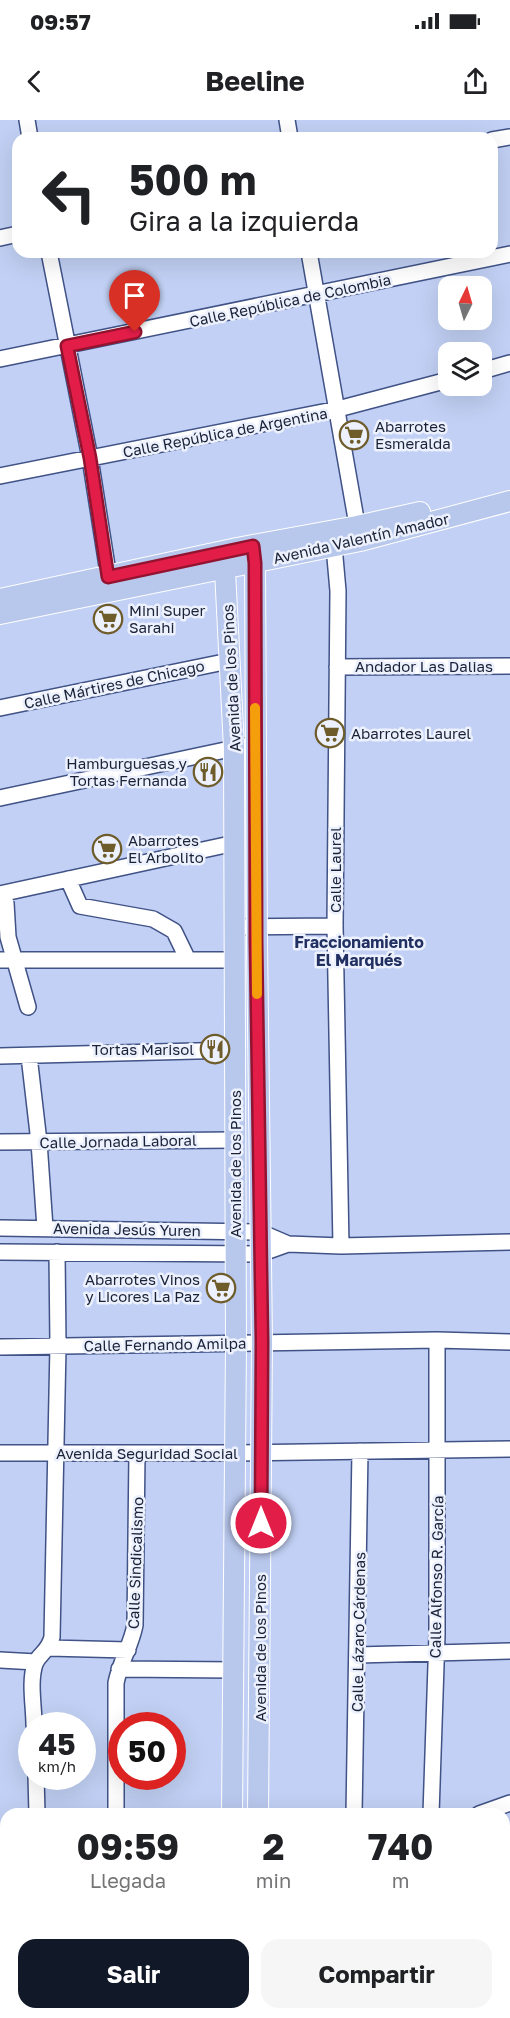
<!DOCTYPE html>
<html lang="es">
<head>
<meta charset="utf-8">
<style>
	body { margin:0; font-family:"Golos Text",sans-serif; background:#f6f6f6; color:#202124; height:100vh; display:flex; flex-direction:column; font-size:22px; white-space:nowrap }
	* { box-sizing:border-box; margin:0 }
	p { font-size:20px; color:#757577 }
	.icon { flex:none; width:33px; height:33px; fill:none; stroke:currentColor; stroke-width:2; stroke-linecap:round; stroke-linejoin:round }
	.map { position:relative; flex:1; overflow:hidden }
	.panel { position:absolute; left:0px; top:1688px; width:510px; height:212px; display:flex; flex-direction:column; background:#fff; border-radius:18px 18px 0 0; box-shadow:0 6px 24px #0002 }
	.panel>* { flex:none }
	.guide { position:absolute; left:12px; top:12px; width:486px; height:126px; border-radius:18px; box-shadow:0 6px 24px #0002; background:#fff; color:#202124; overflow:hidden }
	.needle { width:39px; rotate:5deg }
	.tools { position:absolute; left:438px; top:156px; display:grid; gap:12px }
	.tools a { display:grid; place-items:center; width:54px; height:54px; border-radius:12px; background:#fff; box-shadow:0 6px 24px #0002; font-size:30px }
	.speed { position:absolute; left:18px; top:1592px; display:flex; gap:12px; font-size:30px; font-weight:700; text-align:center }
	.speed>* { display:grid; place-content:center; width:78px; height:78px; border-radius:50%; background:#fff; box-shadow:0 6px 24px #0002; line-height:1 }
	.speed small { font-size:15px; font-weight:400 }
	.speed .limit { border:9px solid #d22; background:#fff; color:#111 }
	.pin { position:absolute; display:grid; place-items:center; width:51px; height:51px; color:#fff; margin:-62px -26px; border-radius:50% 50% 50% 0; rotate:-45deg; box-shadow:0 0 6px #0007 }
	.pin .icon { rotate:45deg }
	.me { position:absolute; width:66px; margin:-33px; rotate:0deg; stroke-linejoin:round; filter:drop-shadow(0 0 4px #0008) }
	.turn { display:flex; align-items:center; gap:21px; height:126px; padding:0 18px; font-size:27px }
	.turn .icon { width:78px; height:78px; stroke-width:2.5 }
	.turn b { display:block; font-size:42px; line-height:51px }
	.eta { display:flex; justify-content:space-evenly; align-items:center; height:102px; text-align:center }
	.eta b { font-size:36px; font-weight:700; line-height:42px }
	.primary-button { display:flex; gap:12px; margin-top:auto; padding:12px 18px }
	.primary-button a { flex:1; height:69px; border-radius:18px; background:#111827; color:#fff; font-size:24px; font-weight:700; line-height:69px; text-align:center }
	.primary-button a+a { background:#f6f6f6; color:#202124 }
	.status { display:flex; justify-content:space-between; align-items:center; height:42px; padding:0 30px; background:#fff; direction:ltr }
	.status svg { height:16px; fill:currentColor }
	header { display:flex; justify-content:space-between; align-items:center; height:78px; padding:0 18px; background:#fff; font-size:27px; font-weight:700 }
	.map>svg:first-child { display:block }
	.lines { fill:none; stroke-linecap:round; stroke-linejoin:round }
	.minor-casing { stroke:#405286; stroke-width:18 }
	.major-casing { stroke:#fff; stroke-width:22 }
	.minor { stroke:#fff; stroke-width:15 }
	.major { stroke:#b8c7ec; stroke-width:20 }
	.route-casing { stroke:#92132f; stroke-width:15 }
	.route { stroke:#e11d48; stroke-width:10 }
	.slow { stroke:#f59e0b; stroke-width:10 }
	.labels { text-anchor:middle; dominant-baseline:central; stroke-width:5; stroke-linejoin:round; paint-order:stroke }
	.street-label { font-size:15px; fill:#1a2238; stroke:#ecf1fd }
	.poi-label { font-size:15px; fill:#1a2238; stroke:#ecf1fd; text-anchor:start }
	.neighbourhood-label { font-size:16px; font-weight:bold; fill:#213061; stroke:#ecf1fd }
</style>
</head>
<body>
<div class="status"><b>09:57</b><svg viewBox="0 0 49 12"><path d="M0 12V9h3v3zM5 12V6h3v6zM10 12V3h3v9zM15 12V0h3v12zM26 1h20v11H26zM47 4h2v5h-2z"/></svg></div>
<header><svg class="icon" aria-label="back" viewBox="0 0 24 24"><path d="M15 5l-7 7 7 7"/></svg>Beeline<svg class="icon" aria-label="share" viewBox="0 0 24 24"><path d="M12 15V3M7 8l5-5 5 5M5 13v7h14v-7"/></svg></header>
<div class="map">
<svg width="510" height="1898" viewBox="0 0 510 1898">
	<rect width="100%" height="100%" fill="#c1d0f4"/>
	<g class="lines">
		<g class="minor-casing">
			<path id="minor" d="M27 0 30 18
				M287 0 290 18
				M492 20 510 17
				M0 118 18 114
				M49 132 90 338 110 465
				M309 132 359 416
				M0 239 510 134
				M482 251 510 243
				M0 356 338 289 448 260
				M333 415 338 471 335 806 341 1126
				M337 547 510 546
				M0 588 229 541
				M0 678 244 626
				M68 759 80 786 153 799 174 811 188 840
				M0 774 235 723
				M0 778 6 783 8 817 28 887
				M235 807 335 806
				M0 840H235
				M0 936 235 930
				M29 936 39 1022 45 1108
				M0 1022 235 1020
				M0 1108 260 1112 288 1124
				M0 1132 260 1134 288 1124 341 1126 510 1122
				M0 1227 437 1220 510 1222
				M0 1333H234L510 1329
				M49 1528 128 1530
				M357 1535 510 1531
				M0 1540 36 1542
				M119 1549 234 1550
				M34 1605C34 1586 29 1562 35 1544 39 1533 48 1533 52 1517L58 1226 57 1132
				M36 1656 37 1694
				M116 1694V1563C120 1542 131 1526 135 1505L137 1333
				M354 1694 360 1331
				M431 1694 437 1515V1220
				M479 1694 510 1683
				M0 1742H6
				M504 1778 510 1776
				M504 1836H510
				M0 1839H6
				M9 1893V1898
				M100 1893V1898
				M150 1893V1898"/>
		</g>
		<g class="major-casing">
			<path id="major" d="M253 426 255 443 257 822 262 1223 258 1694
				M224 431 234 628 236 1224 232 1694
				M0 479 237 428 357 406 420 392
				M0 494 360 421 510 381
				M261 1893V1898
				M233 1898V1893"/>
		</g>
		<use href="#minor" class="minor"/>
		<use href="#major" class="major"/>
	</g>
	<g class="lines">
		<g class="route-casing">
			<path id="route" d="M135 212 67 226 90 338 108 457 253 426 255 443 256 822 262 1222 261 1403"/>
		</g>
		<use href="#route" class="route"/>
		<path class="slow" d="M255 588 257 874"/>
	</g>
	<defs>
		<g id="supermarket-ring" transform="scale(1.5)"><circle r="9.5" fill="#ecf1fd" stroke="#6f5c2b" stroke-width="1.5"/><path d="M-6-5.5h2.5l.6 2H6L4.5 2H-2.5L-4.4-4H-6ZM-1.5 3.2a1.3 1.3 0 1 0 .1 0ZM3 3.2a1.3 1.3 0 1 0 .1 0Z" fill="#6f5c2b"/></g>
		<g id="restaurant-ring" transform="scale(1.5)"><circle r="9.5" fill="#ecf1fd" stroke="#6f5c2b" stroke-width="1.5"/><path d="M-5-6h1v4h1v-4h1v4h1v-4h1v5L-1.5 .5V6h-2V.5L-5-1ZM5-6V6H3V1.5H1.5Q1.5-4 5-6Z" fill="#6f5c2b"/></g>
	</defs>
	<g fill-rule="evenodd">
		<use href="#supermarket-ring" x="354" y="315"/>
		<use href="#supermarket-ring" x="108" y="499"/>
		<use href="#supermarket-ring" x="330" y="613"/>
		<use href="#restaurant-ring" x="208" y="652"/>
		<use href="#supermarket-ring" x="107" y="729"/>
		<use href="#restaurant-ring" x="215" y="929"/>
		<use href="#supermarket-ring" x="221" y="1168"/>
	</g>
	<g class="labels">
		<g class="street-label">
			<text transform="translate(290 180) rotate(-12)">Calle República de Colombia</text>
			<text transform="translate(225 312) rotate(-11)">Calle República de Argentina</text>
			<text transform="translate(361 418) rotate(-13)">Avenida Valentín Amador</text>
			<text x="424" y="546">Andador Las Dalias</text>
			<text transform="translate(231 558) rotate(-93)">Avenida de los Pinos</text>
			<text transform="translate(114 564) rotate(-12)">Calle Mártires de Chicago</text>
			<text transform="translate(335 750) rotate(-90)">Calle Laurel</text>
			<text transform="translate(118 1021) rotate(-1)">Calle Jornada Laboral</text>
			<text transform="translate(235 1044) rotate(-90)">Avenida de los Pinos</text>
			<text transform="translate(127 1109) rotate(1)">Avenida Jesús Yuren</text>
			<text transform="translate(165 1224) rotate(-1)">Calle Fernando Amilpa</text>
			<text x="147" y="1333">Avenida Seguridad Social</text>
			<text transform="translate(135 1443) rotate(-88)">Calle Sindicalismo</text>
			<text transform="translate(436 1457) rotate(-89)">Calle Alfonso R. García</text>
			<text transform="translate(358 1512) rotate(-89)">Calle Lázaro Cárdenas</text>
			<text transform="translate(260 1528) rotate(-90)">Avenida de los Pinos</text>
		</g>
		<g class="poi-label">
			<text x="375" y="306">Abarrotes<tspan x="375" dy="17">Esmeralda</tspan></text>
			<text x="129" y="490">Mini Super<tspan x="129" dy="17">Sarahi</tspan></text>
			<text x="351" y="613">Abarrotes Laurel</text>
			<text x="187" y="643" text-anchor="end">Hamburguesas y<tspan x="187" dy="17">Tortas Fernanda</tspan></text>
			<text x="128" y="720">Abarrotes<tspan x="128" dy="17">El Arbolito</tspan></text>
			<text x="194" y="929" text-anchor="end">Tortas Marisol</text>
			<text x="200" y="1159" text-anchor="end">Abarrotes Vinos<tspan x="200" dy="17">y Licores La Paz</tspan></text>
		</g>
		<g class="neighbourhood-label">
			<text x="359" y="822">Fraccionamiento<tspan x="359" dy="18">El Marqués</tspan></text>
		</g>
	</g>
</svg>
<div class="tools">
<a><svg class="needle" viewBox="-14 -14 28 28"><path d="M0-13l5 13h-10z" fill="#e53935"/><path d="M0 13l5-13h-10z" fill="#757577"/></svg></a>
<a><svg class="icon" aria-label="layers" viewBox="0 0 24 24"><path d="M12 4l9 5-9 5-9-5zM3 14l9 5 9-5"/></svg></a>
</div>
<div class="speed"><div>45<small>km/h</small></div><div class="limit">50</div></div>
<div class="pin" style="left:135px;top:212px;background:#d93025"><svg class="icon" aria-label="arrive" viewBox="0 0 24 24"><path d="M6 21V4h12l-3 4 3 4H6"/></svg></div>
<svg class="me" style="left:261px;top:1403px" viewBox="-20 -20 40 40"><circle r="17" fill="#e11d48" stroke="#fff" stroke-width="3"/><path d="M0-11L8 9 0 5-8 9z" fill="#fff"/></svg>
<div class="guide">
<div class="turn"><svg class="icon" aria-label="left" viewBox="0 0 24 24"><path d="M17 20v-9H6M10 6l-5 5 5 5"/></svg><div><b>500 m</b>Gira a la izquierda</div></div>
</div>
<section class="panel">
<div class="eta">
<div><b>09:59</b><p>Llegada</p></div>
<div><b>2</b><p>min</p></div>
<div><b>740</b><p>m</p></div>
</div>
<div class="primary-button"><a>Salir</a><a>Compartir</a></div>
</section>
</div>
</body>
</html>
